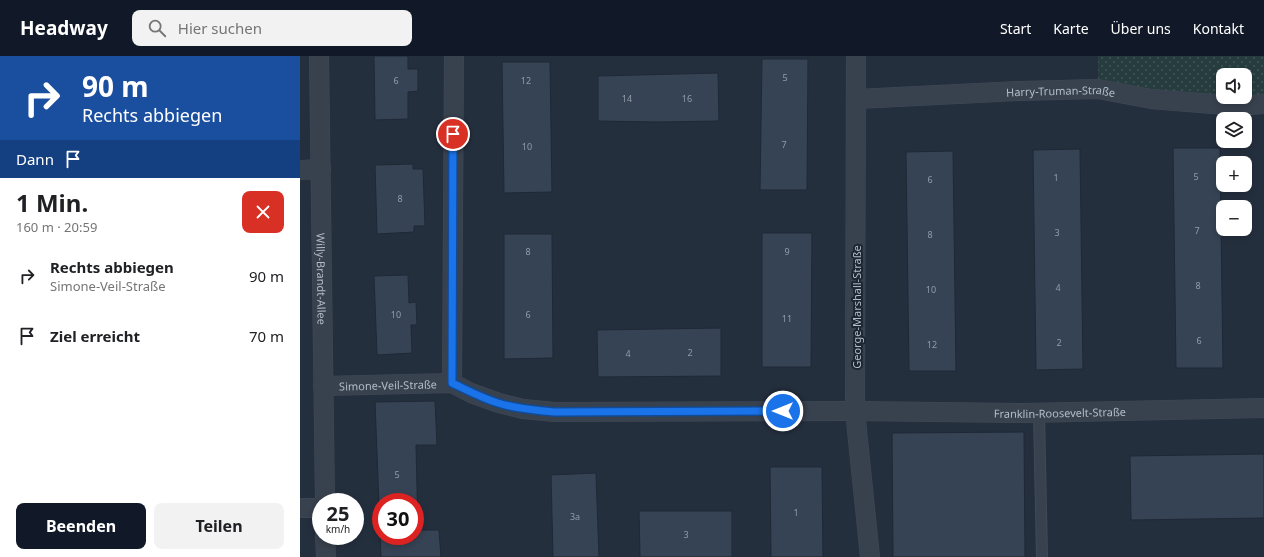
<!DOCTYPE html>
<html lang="de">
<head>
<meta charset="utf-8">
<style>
	body { margin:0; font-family:"Noto Sans",sans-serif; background:#f2f2f2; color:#202124; height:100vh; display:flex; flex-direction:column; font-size:15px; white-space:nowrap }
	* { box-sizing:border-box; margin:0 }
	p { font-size:13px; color:#757577 }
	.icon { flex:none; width:22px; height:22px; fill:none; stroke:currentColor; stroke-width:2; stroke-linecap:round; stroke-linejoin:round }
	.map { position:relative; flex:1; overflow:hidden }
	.side { display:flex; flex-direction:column; background:#fff; width:300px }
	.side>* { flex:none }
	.banner { background:#1a4fa0; color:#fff; overflow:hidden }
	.tools { position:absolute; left:916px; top:12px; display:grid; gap:8px }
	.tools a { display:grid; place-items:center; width:36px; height:36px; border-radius:8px; background:#fff; box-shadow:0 2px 6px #0003; font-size:20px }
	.speed { position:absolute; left:12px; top:437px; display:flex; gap:8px; font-size:20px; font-weight:700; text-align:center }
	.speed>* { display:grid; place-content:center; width:52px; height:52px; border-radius:50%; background:#fff; box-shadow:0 2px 6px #0003; line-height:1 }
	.speed small { font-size:10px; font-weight:400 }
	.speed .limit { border:6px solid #d22; background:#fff; color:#111 }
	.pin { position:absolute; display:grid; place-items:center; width:34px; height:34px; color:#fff; margin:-17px; border:2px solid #fff; border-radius:50%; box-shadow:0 1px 4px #0007 }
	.me { position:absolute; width:44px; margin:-22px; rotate:270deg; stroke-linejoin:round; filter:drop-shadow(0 0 3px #0008) }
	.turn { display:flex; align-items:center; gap:14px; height:84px; padding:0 16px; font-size:18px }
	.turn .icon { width:52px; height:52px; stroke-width:2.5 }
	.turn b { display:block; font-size:28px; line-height:34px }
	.then { display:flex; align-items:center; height:38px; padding:0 16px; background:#0003; gap:8px; font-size:15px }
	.round { display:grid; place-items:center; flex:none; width:42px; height:42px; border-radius:8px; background:#f2f2f2 }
	.headline { display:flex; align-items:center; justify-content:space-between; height:68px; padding:0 16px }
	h1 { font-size:24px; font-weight:700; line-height:30px }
	.cta { display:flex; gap:8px; margin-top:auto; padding:8px 16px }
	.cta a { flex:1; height:46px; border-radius:8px; background:#111827; color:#fff; font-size:16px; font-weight:700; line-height:46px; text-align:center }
	.cta a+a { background:#f2f2f2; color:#202124 }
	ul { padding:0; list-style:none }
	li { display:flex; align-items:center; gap:12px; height:60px; padding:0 16px }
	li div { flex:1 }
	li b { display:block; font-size:15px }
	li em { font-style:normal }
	header { display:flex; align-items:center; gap:24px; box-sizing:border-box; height:56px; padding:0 20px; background:#111827; color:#fff }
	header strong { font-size:19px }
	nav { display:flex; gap:22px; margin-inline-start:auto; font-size:14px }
	.search { width:280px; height:36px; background:#f2f2f2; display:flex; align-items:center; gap:10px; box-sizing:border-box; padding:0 14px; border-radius:8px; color:#757577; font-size:15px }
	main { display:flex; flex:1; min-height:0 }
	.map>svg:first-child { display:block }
	.park { fill:url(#park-dots); fill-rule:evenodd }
	.building { fill:#364354; stroke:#1f2835; fill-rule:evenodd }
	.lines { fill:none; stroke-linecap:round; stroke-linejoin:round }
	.lane-casing { stroke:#414a57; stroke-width:12 }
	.street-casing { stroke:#414a57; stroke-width:20 }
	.lane { stroke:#38414e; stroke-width:10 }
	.street { stroke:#38414e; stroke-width:19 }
	.route-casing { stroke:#114b97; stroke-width:10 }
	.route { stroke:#1a73e8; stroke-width:7 }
	.labels { text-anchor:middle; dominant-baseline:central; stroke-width:4; stroke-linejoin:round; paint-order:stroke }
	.number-label { font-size:9px; fill:#929caa }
	.street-label { font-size:11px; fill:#b4bcc9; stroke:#1d2633 }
</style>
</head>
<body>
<header>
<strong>Headway</strong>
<div class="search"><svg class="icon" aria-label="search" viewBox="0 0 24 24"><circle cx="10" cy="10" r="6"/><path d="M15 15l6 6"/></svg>Hier suchen</div>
<nav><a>Start</a><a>Karte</a><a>Über uns</a><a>Kontakt</a></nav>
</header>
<main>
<section class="side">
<div class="banner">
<div class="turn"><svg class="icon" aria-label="right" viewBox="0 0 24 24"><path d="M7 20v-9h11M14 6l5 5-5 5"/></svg><div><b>90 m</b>Rechts abbiegen</div></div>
<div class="then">Dann<svg class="icon" aria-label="arrive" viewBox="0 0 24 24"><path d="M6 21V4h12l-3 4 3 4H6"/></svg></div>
</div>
<div class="headline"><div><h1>1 Min.</h1><p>160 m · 20:59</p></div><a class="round" style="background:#d93025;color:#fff"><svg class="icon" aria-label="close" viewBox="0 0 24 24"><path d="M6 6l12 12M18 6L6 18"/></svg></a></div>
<ul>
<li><svg class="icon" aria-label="right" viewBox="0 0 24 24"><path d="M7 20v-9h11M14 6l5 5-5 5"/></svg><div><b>Rechts abbiegen</b><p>Simone-Veil-Straße</p></div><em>90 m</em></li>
<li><svg class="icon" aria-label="arrive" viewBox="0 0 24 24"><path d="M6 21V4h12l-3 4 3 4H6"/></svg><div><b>Ziel erreicht</b></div><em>70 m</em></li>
</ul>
<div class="cta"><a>Beenden</a><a>Teilen</a></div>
</section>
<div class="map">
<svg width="964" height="501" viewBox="0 0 964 501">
	<defs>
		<pattern id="park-dots" width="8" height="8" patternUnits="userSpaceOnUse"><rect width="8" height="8" fill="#263c3f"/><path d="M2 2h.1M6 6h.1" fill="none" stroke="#435659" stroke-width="1.8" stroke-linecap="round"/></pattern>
	</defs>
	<rect width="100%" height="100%" fill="#242f3e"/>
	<path class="park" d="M798 0H964V48L798 33ZM923 19H945V41H923Z"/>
	<path class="building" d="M74 0H108V13H118V35L108 36V63L75 64Z
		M462 3H508L507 134H460Z
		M202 6H250L252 136 204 137Z
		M418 17 419 65 357 66 298 65V20Z
		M873 92H920L923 312H876Z
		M780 93 783 313 736 314 733 94Z
		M653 95 656 315H609L606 96Z
		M113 108V113H123L125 170H114V176L77 178 75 109Z
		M462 177H512L511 311H462Z
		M204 178H252L253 302 204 303Z
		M108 219 109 247 116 246 117 269H111L112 297 77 299 74 220Z
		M421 272V320L298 321 297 274Z
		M135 345 137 389H116L118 474H139L141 501H81L75 346ZM81 446H115V480H81Z
		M724 376 725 501H593L592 377Z
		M964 398V462L831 464 830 400Z
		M470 411H522L523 501H471Z
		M296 417 299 501H253L251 419Z
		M339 455H432V501H340Z"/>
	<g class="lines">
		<g class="lane-casing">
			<path id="lane" d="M739 357 742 501"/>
		</g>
		<g class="street-casing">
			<g id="street">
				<path id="s1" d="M19 0 25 446"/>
				<path d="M556 0 555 355 570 501"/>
				<path id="s2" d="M557 43 719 35 798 33 851 43 937 50 964 48"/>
				<path d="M0 114 21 113"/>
				<path d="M152 327 154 0"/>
				<path id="s3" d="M23 330 152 327 171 337 199 347 223 353 255 356 555 355 725 357 964 352"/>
				<path d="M0 452H21"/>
				<path d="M25 480 26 501"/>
			</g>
		</g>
		<use href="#lane" class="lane"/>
		<use href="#street" class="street"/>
	</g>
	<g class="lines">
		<g class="route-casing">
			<path id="route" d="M153 78 152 327C167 334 182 342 198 347 216 353 236 354 254 356L483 355"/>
		</g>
		<use href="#route" class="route"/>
	</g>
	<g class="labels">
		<g class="number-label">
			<text x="485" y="21">5</text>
			<text x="96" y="24">6</text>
			<text x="226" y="24">12</text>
			<text x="327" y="42">14</text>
			<text x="387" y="42">16</text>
			<text x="484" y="88">7</text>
			<text x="227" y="90">10</text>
			<text x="896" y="120">5</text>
			<text x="756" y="121">1</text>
			<text x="630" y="123">6</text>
			<text x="100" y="142">8</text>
			<text x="897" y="174">7</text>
			<text x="757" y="176">3</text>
			<text x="630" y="178">8</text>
			<text x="228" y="195">8</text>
			<text x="487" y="195">9</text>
			<text x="898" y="229">8</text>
			<text x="758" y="231">4</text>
			<text x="631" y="233">10</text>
			<text x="96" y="258">10</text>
			<text x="228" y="258">6</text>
			<text x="487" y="262">11</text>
			<text x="899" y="284">6</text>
			<text x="759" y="286">2</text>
			<text x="632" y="288">12</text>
			<text x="390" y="296">2</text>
			<text x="328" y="297">4</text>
			<text x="97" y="418">5</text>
			<text x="496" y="456">1</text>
			<text x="275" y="460">3a</text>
			<text x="386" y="478">3</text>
		</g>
		<g class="street-label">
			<text stroke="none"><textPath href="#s2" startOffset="204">Harry-Truman-Straße</textPath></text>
			<text stroke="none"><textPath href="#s1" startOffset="223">Willy-Brandt-Allee</textPath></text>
			<text transform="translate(556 251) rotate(-90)">George-Marshall-Straße</text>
			<text stroke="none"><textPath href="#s3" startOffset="65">Simone-Veil-Straße</textPath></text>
			<text stroke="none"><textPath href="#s3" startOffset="742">Franklin-Roosevelt-Straße</textPath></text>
		</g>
	</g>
</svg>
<div class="tools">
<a><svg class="icon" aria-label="sound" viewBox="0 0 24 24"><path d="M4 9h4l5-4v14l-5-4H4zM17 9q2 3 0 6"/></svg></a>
<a><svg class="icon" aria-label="layers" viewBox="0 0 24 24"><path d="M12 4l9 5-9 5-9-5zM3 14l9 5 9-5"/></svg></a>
<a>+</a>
<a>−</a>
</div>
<div class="speed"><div>25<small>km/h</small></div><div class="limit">30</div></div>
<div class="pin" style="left:153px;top:78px;background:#d93025"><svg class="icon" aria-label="arrive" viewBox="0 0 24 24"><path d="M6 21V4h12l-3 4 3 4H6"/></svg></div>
<svg class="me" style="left:483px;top:355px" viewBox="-20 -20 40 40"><circle r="17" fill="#1a73e8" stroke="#fff" stroke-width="3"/><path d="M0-11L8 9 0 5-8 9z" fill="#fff"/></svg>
</div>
</main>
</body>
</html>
